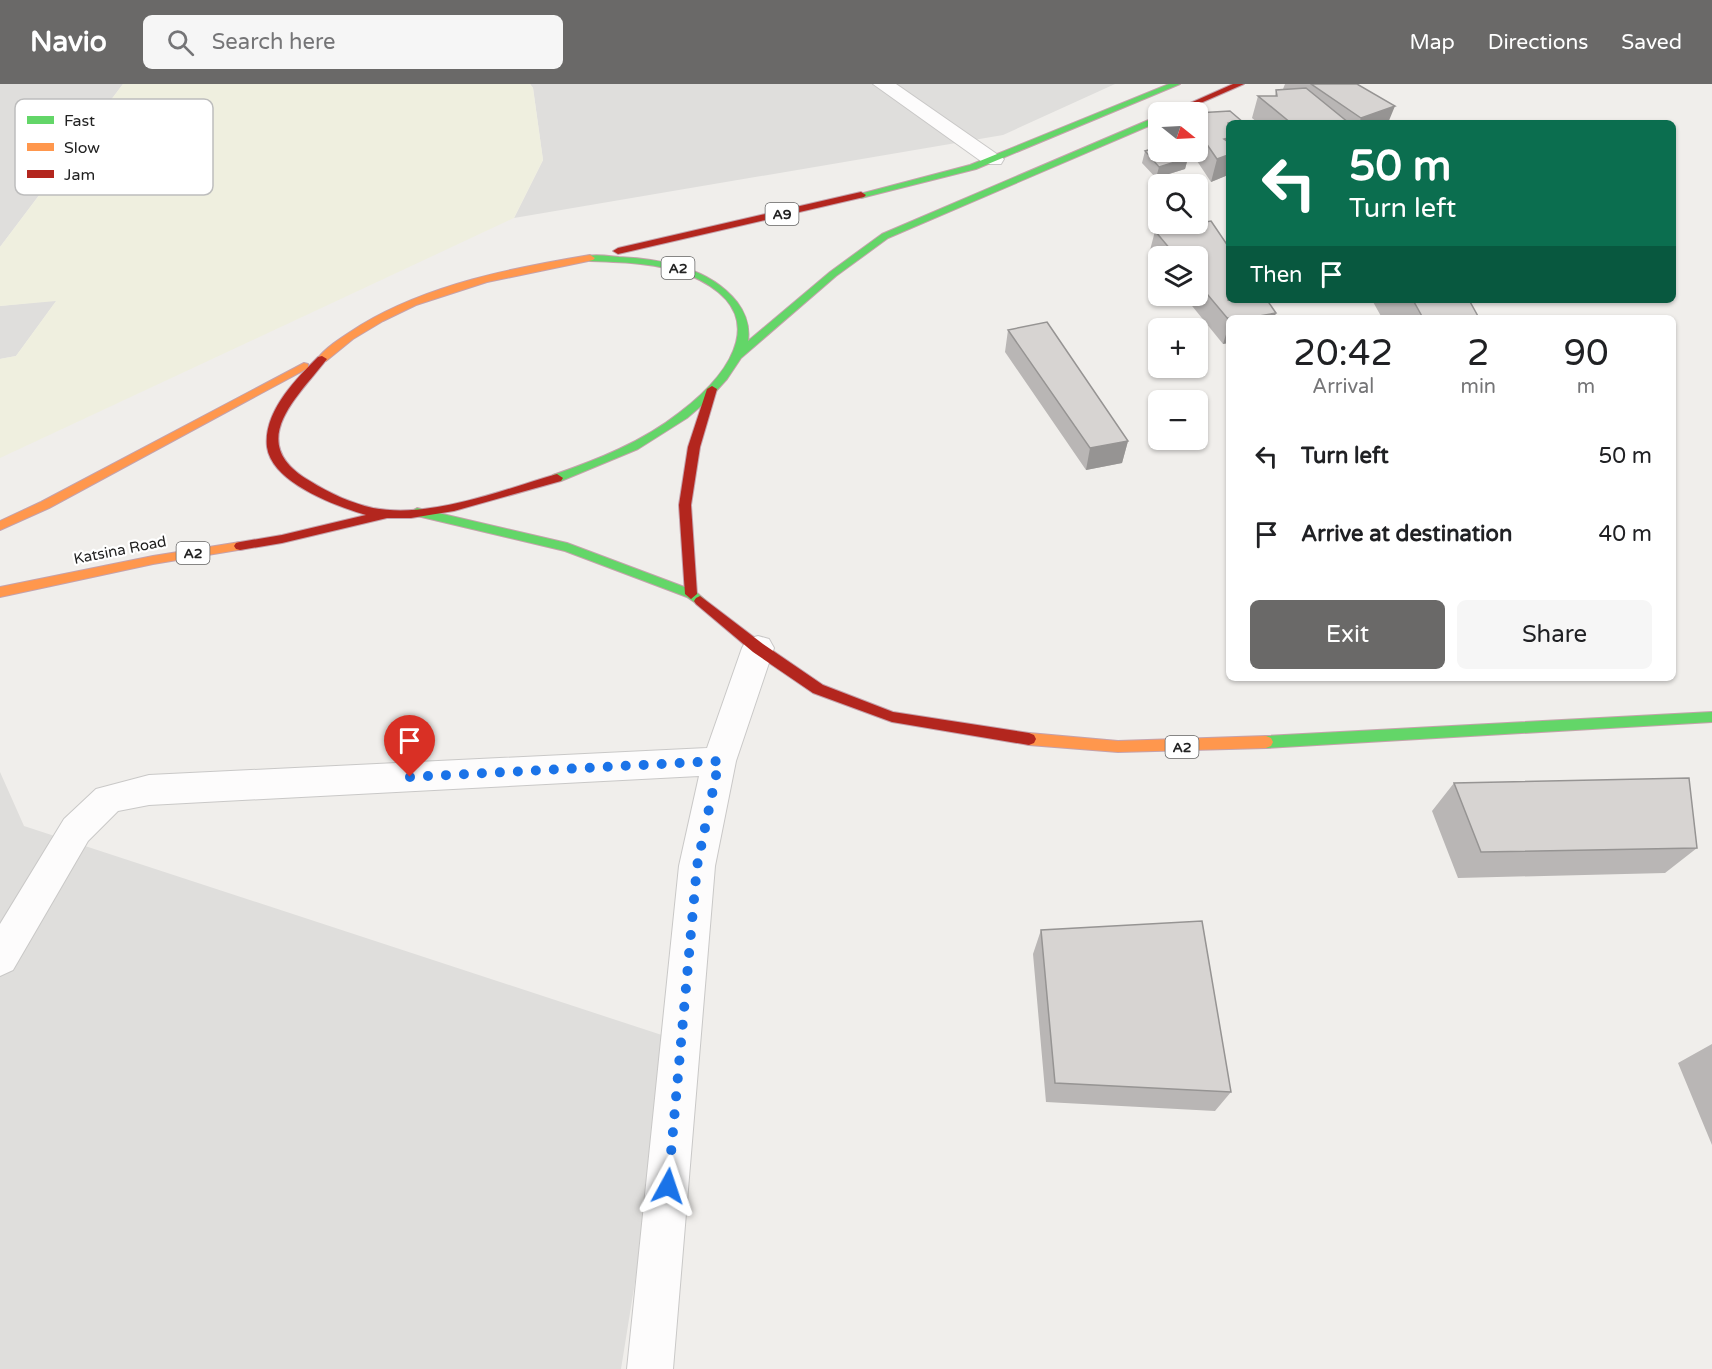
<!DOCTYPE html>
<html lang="en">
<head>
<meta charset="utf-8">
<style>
	body { margin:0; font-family:"Varela Round",sans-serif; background:#f6f6f6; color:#202124; height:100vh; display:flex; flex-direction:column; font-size:22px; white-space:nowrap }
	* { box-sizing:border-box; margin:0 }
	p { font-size:20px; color:#757577 }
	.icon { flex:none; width:33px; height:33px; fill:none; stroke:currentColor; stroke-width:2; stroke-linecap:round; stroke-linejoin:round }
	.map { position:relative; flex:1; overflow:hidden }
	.drawer { position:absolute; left:1226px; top:231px; width:450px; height:366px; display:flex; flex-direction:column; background:#fff; border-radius:9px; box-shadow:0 2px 4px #0004 }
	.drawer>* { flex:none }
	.hud { position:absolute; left:1226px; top:36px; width:450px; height:183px; border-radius:9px; box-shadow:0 2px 4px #0004; background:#0b6e4f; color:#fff; overflow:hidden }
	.needle { width:39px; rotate:108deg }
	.buttons { position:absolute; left:1148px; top:18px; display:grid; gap:12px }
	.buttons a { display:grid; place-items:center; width:60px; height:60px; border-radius:9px; background:#fff; box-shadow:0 2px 4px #0004; font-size:30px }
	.pin { position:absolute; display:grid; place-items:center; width:51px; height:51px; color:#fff; margin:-62px -26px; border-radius:50% 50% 50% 0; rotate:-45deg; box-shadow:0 0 6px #0007 }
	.pin .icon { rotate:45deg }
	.me { position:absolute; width:66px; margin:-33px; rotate:5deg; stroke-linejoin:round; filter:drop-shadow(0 0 4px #0008) }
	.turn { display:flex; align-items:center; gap:21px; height:126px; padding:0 24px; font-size:27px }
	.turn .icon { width:78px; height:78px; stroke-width:2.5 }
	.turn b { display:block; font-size:42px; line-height:51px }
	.then { display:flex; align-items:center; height:57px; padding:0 24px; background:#0003; gap:12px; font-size:22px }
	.eta { display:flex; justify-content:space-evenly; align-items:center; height:102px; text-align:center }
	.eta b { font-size:36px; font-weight:600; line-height:42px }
	.action { display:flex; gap:12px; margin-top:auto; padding:12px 24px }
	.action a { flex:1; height:69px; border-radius:9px; background:#6a6968; color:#fff; font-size:24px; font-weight:600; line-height:69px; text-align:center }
	.action a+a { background:#f6f6f6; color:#202124 }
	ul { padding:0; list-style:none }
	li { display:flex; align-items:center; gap:18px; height:78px; padding:0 24px }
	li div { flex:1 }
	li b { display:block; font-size:22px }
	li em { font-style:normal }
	header { display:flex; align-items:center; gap:36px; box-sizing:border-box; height:84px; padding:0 30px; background:#6a6968; color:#fff }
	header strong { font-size:28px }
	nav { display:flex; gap:33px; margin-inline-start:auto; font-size:21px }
	.search { width:420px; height:54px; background:#f6f6f6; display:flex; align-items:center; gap:15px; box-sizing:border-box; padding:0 21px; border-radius:9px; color:#757577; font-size:22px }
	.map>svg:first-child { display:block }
	.residential { fill:#dfdedc }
	.farmland { fill:#efefdf }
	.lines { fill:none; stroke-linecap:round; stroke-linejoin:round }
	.street-casing { stroke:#c9c8c7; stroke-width:2 }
	.fast-casing { stroke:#c5a2ac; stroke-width:2 }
	.slow-casing { stroke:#c5a2ac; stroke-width:2 }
	.jam-casing { stroke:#c5a2ac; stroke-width:2 }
	.street { fill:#fdfcfc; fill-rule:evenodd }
	.fast { fill:#63d668; fill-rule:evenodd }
	.slow { fill:#ff974d; fill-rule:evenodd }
	.jam { fill:#b3261e; fill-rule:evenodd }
	.wall { fill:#b9b6b5 }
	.shaded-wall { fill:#969493 }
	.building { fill:#d7d4d2; stroke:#969493; stroke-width:1.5 }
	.route { stroke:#1a73e8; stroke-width:10; stroke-dasharray:0 18 }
	.labels { text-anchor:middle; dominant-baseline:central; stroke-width:4.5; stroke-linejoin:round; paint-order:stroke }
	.shield { fill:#fff; stroke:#646464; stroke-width:1.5 }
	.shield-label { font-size:14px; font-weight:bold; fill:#222 }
	.street-label { font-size:15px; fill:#222; stroke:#fff }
	.key { fill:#fff; stroke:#bdbdbd; stroke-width:1.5 }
	.key-label { font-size:16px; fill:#222 }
</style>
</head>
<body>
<header>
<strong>Navio</strong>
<div class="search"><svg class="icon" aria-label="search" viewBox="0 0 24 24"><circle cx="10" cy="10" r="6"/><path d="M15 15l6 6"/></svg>Search here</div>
<nav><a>Map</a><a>Directions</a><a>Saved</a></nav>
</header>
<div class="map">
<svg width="1712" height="1285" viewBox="0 0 1712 1285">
	<rect width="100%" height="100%" fill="#f0eeeb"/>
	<path class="residential" d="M0 0H123L0 163Z
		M530 0H1115L1003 51 514 134 543 76 533 4Z
		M57 216 16 272 0 275V222Z
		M0 688 24 742 674 955 621 1285H0Z"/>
	<path class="farmland" d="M123 0H530L533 4 543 76 514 134 0 374V275L16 272 56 217 0 222V163Z"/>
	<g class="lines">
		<g class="street-casing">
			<path id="street" d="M873 0H896L1004 75 1001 80H985Z
				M758 552 769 555 774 564 736 677 715 782 673 1285H627L679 782 699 692 149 721 118 727 88 757 13 886 0 892V840L64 735 96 705 149 691 707 664 742 564 747 555Z"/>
		</g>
		<g class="fast-casing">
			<path id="fast" d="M1169 0H1180L976 85 861 114 856 111 970 81Z
				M1158 32V38L888 154 836 192 741 274 727 295 708 316 687 334 638 365 561 397H553V391C597 376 642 358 679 329 733 288 774 227 689 191 658 179 623 178 590 177L585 174 587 172C597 170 609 172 619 173 661 175 709 183 737 218 746 230 750 242 748 257L830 188 882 150Z
				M417 424 567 459 695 507 706 517 700 522 687 513 565 467 413 431 411 428Z
				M1712 628V638L1266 664 1261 662 1259 658 1261 654 1266 652Z"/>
		</g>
		<g class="slow-casing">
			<path id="slow" d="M590 171 595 174 593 176 487 198 416 221 383 237 353 255 326 277H318L317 275C328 261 346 251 361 241 430 200 512 184 590 171Z
				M304 279 308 280V284L49 424 0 446V437L41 418Z
				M240 458 244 459 246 462 244 465 153 480 0 513V503L153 472Z
				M1029 649 1118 657 1266 652 1271 654 1273 658 1271 662 1266 664 1118 668 1029 661 1024 659 1022 655 1024 651Z"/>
		</g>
		<g class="jam-casing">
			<path id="jam" d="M1233 0H1244L1180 28H1170Z
				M861 108 866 111 864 113 618 170 613 167 618 164Z
				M322 272 327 275C297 314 244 359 310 397 329 409 351 419 373 424 431 435 502 406 557 390L563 394 561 397 454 427 411 434H387L282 459 240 466 236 465 234 462 236 459 240 458 282 451 366 431C336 422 272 399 267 363 263 328 296 295 318 273Z
				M712 302 717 305 700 363 691 421 697 510 691 515 685 510 679 421 688 363 707 305Z
				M700 512 763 560 823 601 893 628 1029 649 1034 651 1036 655 1034 659 1029 661 892 638 813 609 753 568 696 520 694 517 696 514Z"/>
		</g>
		<use href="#street" class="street"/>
		<use href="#fast" class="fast"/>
		<use href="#slow" class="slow"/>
		<use href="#jam" class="jam"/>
	</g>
	<path class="wall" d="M1285 0H1357L1388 39H1258L1252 34 1258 12H1275L1276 6 1283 5Z
		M1197 29 1228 39V91L1211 98 1191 68H1197Z
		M1145 67 1188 74 1185 85 1156 94 1142 79Z
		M1211 137 1228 162V216H1267L1276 229 1274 234H1228V259L1223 260 1184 212H1197V172H1158V180L1149 170 1155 147Z
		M1372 216H1469L1479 234H1382Z
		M1008 246 1128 357 1122 379 1086 386 1005 268Z
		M1454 699 1697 764 1665 789 1458 794 1432 727Z
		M1041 846 1231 1008 1215 1027 1046 1018 1033 870Z
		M1712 960V1061L1678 979Z"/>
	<path class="shaded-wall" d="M1395 22 1388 39H1359L1361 34Z
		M1228 54V91L1211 98 1217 75 1224 55Z
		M1188 74 1185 85 1156 94 1159 83Z
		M1276 229 1274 234H1248Z
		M1228 244V259L1223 260Z
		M1128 357 1122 379 1086 386 1090 364Z"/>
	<path class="building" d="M1311 0H1357L1395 22 1361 34Z
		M1306 4 1349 39H1291L1258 12H1277L1276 6Z
		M1230 27 1244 39H1228V54L1224 55 1228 58V71L1217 75 1197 46V42L1203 39 1197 29Z
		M1158 63V68H1179L1188 74 1159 83 1145 67Z
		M1211 137 1228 162V216H1267L1276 229 1248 234H1228V235L1197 198V172H1176L1155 147Z
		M1413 216H1469L1479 234H1423Z
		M1047 238 1128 357 1090 364 1008 246Z
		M1689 694 1697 764 1481 768 1454 699Z
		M1202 837 1231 1008 1055 999 1041 846Z"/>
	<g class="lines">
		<path class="route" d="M410 693 719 677 697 782 668 1102"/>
	</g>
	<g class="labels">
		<g class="shield">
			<rect x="765.5" y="119" width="33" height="22" rx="4.5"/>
			<rect x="661.5" y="173" width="33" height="22" rx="4.5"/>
			<rect x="176.5" y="458" width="33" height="22" rx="4.5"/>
			<rect x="1165.5" y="652" width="33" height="22" rx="4.5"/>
		</g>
		<g class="shield-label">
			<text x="782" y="130">A9</text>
			<text x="678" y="184">A2</text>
			<text x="193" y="469">A2</text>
			<text x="1182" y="663">A2</text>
		</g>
		<g class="street-label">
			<text transform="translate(120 466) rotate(-11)">Katsina Road</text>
		</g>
	</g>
	<rect x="15" y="15" width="198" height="96" rx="9" class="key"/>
	<rect x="27" y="32" width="27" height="8" fill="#63d668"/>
	<rect x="27" y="59" width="27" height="8" fill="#ff974d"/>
	<rect x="27" y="86" width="27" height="8" fill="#b3261e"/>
	<g class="key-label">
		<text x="64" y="42">Fast</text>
		<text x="64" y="69">Slow</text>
		<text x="64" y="96">Jam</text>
	</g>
</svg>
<div class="buttons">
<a><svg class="needle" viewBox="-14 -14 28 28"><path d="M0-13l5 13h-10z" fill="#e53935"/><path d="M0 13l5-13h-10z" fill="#757577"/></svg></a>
<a><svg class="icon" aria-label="search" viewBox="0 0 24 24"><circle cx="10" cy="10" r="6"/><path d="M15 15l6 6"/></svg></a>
<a><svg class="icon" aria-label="layers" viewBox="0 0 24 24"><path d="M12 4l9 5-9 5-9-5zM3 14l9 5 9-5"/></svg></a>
<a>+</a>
<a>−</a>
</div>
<div class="pin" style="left:410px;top:693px;background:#d93025"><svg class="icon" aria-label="arrive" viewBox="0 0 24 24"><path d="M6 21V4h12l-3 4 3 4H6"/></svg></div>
<svg class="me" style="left:668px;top:1102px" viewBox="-20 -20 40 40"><path d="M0-17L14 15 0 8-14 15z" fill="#1a73e8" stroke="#fff" stroke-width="4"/></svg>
<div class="hud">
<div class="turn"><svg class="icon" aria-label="left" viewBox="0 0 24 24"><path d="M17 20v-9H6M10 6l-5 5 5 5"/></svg><div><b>50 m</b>Turn left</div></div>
<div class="then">Then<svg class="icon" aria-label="arrive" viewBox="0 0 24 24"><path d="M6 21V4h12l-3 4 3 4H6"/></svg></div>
</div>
<section class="drawer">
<div class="eta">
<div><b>20:42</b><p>Arrival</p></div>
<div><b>2</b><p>min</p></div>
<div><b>90</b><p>m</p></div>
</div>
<ul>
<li><svg class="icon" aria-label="left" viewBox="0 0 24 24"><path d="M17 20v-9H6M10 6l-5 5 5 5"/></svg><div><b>Turn left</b></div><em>50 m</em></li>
<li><svg class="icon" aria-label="arrive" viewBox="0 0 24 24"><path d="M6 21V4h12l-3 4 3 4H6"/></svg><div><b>Arrive at destination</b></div><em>40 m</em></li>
</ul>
<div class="action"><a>Exit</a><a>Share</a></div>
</section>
</div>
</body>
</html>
